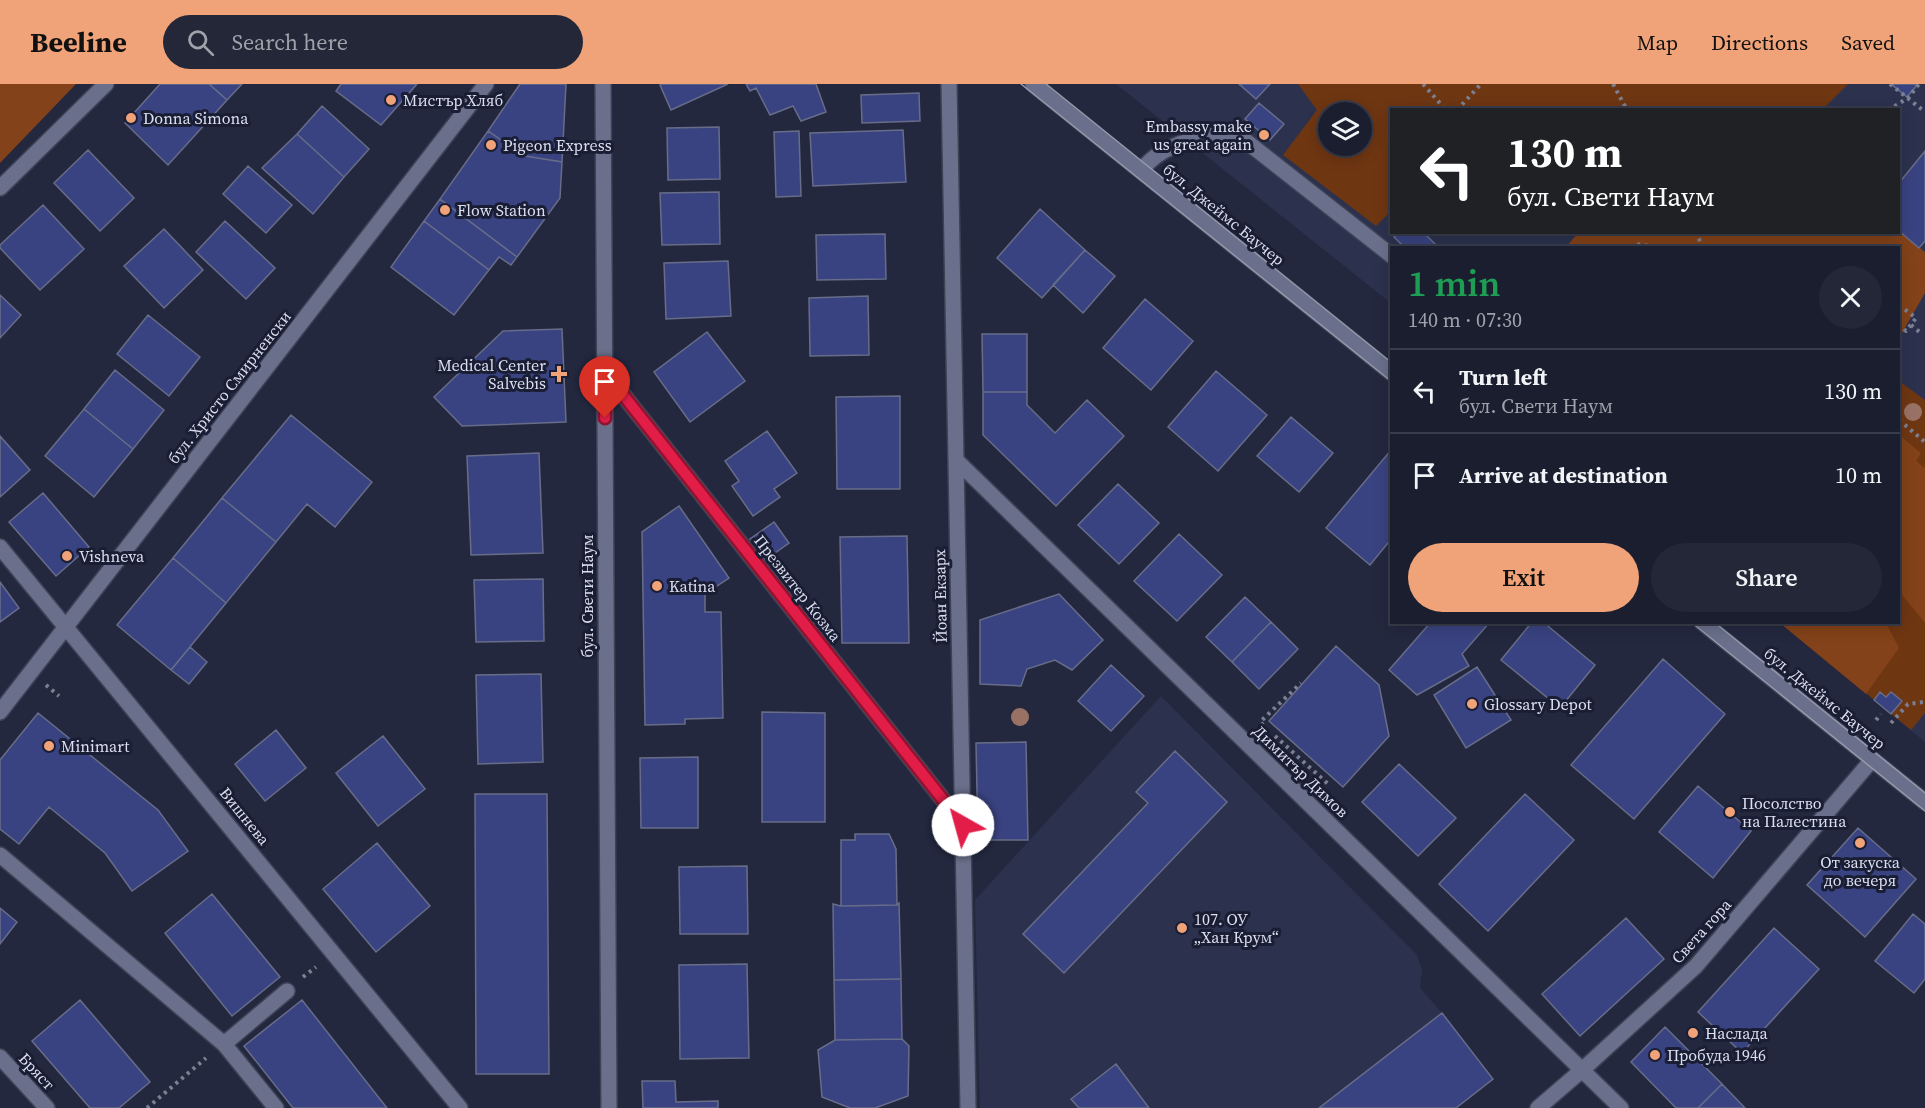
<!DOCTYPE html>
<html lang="en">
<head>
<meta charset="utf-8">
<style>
	body { margin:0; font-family:"Source Serif 4",serif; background:#232737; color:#f1f3f6; height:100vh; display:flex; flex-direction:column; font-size:22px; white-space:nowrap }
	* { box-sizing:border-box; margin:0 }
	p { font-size:20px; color:#9fa2aa }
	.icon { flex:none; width:33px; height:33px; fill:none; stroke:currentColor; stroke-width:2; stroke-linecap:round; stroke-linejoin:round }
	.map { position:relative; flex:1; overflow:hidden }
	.sheet { position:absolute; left:1390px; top:162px; width:510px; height:378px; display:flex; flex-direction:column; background:#1a1e2f; border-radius:0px; box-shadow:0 3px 15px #0003,0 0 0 2px #383c4b }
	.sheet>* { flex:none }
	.banner { position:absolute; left:1390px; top:24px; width:510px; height:126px; border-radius:0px; box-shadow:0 3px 15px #0003,0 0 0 2px #383c4b; background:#202124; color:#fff; overflow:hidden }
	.controls { position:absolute; left:1318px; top:18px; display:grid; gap:12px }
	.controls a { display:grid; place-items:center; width:54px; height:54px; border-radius:50%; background:#1a1e2f; box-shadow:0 3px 15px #0003,0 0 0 2px #383c4b; font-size:30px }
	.pin { position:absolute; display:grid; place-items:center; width:51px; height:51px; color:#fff; margin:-62px -26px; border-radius:50% 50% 50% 0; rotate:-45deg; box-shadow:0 0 6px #0007 }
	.pin .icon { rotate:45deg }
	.me { position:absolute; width:66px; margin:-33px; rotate:322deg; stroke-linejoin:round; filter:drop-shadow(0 0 4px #0008) }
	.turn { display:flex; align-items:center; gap:21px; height:126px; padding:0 18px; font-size:27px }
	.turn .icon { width:78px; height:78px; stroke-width:2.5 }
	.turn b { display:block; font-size:42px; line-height:51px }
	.round { display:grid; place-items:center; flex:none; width:63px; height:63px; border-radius:32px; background:#232737 }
	.headline { display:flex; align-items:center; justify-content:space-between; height:102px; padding:0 18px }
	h1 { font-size:36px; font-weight:600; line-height:45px; color:#1e9e55 }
	.primary-button { display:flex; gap:12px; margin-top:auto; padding:12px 18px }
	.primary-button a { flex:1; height:69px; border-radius:36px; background:#f0a278; color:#111; font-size:24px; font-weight:600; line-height:69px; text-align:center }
	.primary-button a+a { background:#232737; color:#f1f3f6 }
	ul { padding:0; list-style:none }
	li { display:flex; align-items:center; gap:18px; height:84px; padding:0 18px; border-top:2px solid #383c4b }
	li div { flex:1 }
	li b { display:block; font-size:22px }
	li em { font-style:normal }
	header { display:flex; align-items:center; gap:36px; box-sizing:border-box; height:84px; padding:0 30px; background:#f0a278; color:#111 }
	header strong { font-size:28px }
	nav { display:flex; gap:33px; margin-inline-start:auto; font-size:21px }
	.search { width:420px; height:54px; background:#232737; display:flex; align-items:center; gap:15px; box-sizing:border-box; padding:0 21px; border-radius:33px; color:#9fa2aa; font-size:22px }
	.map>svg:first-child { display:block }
	.built { fill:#2c324e; fill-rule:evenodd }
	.green { fill:#6f3612; fill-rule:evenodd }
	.forest { fill:#834219 }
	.building { fill:#3a4381; stroke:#676d88; stroke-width:1.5 }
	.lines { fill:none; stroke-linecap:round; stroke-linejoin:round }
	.service-casing { stroke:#3e4255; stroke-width:18 }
	.minor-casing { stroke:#3e4255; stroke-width:18 }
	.tertiary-casing { stroke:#3e4255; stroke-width:18 }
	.path { stroke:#7b8093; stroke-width:4; stroke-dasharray:3 4.5; stroke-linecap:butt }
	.service { stroke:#6a708b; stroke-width:15 }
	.minor { stroke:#6a708b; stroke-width:15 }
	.tertiary { stroke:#6a708b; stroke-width:15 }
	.tram { stroke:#9599ac; stroke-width:1.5 }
	.tree { fill:#9a7265 }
	.route-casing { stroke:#92132f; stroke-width:15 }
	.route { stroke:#e11d48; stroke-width:10 }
	.poi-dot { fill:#f0a278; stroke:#1a1e34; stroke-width:2 }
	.labels { text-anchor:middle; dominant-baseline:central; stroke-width:6; stroke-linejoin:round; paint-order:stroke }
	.poi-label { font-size:16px; fill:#dbdfef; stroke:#1a1e34; text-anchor:start }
	.street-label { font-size:16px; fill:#dbdfef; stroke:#1a1e34 }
</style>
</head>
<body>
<header>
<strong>Beeline</strong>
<div class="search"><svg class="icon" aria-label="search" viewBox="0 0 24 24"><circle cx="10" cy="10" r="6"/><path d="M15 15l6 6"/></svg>Search here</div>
<nav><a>Map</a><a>Directions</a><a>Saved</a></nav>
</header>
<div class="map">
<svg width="1925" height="1024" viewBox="0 0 1925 1024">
	<rect width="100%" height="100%" fill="#23283f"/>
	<path class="built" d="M1116 0H1925V658L1780 539 1899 538V164H1392V220ZM1392 26H1899V148H1392ZM1329 28H1362V62H1329Z
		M1161 612 1417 871 1422 885 1420 904 1442 929 1493 995 1456 1024H980L975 816Z"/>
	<path class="green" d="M1298 0H1848L1823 25 1392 26V126L1376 142 1283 71 1317 26ZM1329 28H1362V62H1329Z
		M1899 297 1925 316V629L1911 646 1780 539 1899 538Z"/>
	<path class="forest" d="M0 0H76L0 79Z
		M1899 147 1925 168V209L1899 254V164H1565L1579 148Z
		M1899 351 1921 369 1916 377 1925 384V539L1899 507Z
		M1780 539H1886L1899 564 1866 610Z"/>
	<path class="building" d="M160 0H209L227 16 168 81 125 39Z
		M209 0H242L227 16Z
		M341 0H417L381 41 336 7Z
		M520 0H566L562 78 525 72 488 47Z
		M662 0H728L671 26 660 1Z
		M746 0H816L826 28 801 37 793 22 770 31 756 4 750 7Z
		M1239 0H1270L1256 15Z
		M1891 0H1918L1907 13Z
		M919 9 920 37 862 39 861 11Z
		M1259 19 1284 40 1270 56 1245 35Z
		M322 22 369 65 344 93 297 50Z
		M719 43 720 95 668 96 667 44Z
		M903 46 906 98 813 102 810 49Z
		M488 47 525 72 562 78 560 114 517 173 440 115Z
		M799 47 801 112 776 113 774 48Z
		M297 50 344 93 313 130 262 84Z
		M88 66 134 114 100 147 54 99Z
		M1925 67V157L1919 164 1899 147V99Z
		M248 82 292 121 266 149 223 110Z
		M719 108 720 160 662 161 660 109Z
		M440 115 517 173 511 181 499 173 489 186 424 137Z
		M43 121 84 165 40 206 0 164V161Z
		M1040 125 1085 166 1042 214 997 174Z
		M225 137 275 184 246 215 196 168Z
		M424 137 489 186 454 231 391 183Z
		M164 145 203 186 164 224 124 182Z
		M1398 148H1423L1439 164H1405L1394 153Z
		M885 150 886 195 817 196 816 151Z
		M1085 166 1115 192 1083 229 1053 201Z
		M728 177 731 232 666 235 664 179Z
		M0 211 21 231 0 254Z
		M868 212 869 271 810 272 809 214Z
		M1145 215 1193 257 1151 306 1103 264Z
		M148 231 200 273 169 312 117 270Z
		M562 245 566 338 462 342 434 313 503 247Z
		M707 248 745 297 690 338 654 288Z
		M982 250H1027V308H983Z
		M115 286 164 326 133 365 84 325Z
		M1216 287 1267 331 1218 387 1168 343Z
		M983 308H1027V321L1055 349 1087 316 1124 352 1056 422 983 351Z
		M900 312V405H837L836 313Z
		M84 325 133 365 94 413 45 372Z
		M291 331 372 398 335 443 307 420 276 458 222 414Z
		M1291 333 1333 369 1299 408 1257 372Z
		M767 347 797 389 774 405 780 413 753 432 732 402 739 397 725 377Z
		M0 352 30 386 0 413Z
		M1391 366 1392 454 1370 481 1326 444Z
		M539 369 543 469 471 471 467 372Z
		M1118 400 1159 439 1119 480 1078 441Z
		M43 409 89 463 56 492 9 438Z
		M222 414 276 458 226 519 173 474Z
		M679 422 729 494 705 510V528H721L723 634 685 635V640L645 641 642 448Z
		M774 438 789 459 765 476 750 455Z
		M1179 450 1222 491 1177 537 1134 497Z
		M907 452 909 559H842L840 453Z
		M173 474 226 519 171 586 117 541Z
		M543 495 544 557 476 558 474 496Z
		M0 498 19 524 0 538Z
		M1059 510 1103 556 1072 586 1055 576 1027 585 1021 602 980 600V536Z
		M1245 513 1271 538 1232 578 1206 553Z
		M1271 538 1298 565 1259 605 1232 578Z
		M1431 538H1490L1462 570 1469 582 1417 611 1389 586Z
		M1532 538H1543L1595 581 1560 624 1501 576Z
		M1336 562 1379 601 1389 652 1343 703 1269 637Z
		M190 563 207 578 189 600 171 586Z
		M1663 575 1725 630 1634 735 1571 681Z
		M1111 581 1144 612 1111 647 1078 617Z
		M1477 583 1511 636 1466 664 1434 611Z
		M541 590 543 678 478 680 476 591Z
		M1880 608 1886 613 1891 608 1902 617 1891 630 1874 616Z
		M762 628 825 629V738H762Z
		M38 629 158 726 188 767 132 807 105 769 49 723 19 760 0 745V676Z
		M276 646 306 684 265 717 235 680Z
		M383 652 425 705 378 742 336 689Z
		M1026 658 1028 756H978L976 659Z
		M1175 667 1227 718 1064 889 1023 850 1148 719 1136 708Z
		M698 673V744H641L640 674Z
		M1399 680 1456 734 1418 772 1362 718Z
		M1698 702 1751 747 1713 794 1659 748Z
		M475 710H547L549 990H476Z
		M1525 710 1574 756 1488 847 1439 800Z
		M1858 744 1916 795 1865 853 1807 801Z
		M855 750H889L896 765 897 821 841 822V756H855Z
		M377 759 430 822 376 868 323 805Z
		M747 782 748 850H680L679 783Z
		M212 810 280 893 232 932 165 849Z
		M899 819 901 895 834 896 833 820 841 822 897 821Z
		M0 824 17 838 0 860Z
		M1913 830 1925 840V895L1914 909 1875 877Z
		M1626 834 1664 875 1580 952 1542 910Z
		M1774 844 1819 885 1742 969 1698 928Z
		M747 880 749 974 680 975 679 881Z
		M901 895 902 955 835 956 834 896Z
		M80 916 150 998 119 1024H90L32 957Z
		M302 916 387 1024H293L244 962Z
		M1442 929 1493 995 1456 1024H1319Z
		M1665 943 1722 1000 1698 1024H1676L1631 978Z
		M902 955 909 962 908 1012 875 1024H850L822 1013 818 966 835 956Z
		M1116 980 1149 1024H1079L1071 1015Z
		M642 997H675L676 1018 718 1017V1024H643Z
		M1722 1000 1745 1024H1698Z"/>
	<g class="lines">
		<g class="service-casing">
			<path id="service" d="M1141 87C1162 58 1201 54 1233 47L1392 172
				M0 771 224 960 276 1024
				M224 960 287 907"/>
		</g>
		<g class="minor-casing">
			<path id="minor" d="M949 0 968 1024
				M0 104 106 0
				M605 288 963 741
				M956 376 1621 1024
				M0 463 460 1024
				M0 973 47 1024
				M1538 1024 1581 987 1696 882 1872 676"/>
		</g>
		<g class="tertiary-casing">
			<path id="tertiary" d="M603 0 609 1024
				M1033 0 1392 289
				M1702 538 1925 718
				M0 628 486 0"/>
		</g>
		<path class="path" d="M1423 0 1446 26
			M1613 0 1627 26
			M1890 0 1925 28
			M1457 26 1481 0
			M1888 26 1908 14 1919 0
			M1695 148 1704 164
			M1631 164 1636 160 1665 164
			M1899 221 1916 234 1906 247 1899 241
			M1911 241 1922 250
			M1899 336 1925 358
			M46 601 59 612
			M1876 636 1881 630
			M1891 639 1908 620 1923 618
			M1263 641 1260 638 1301 599
			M1275 652 1328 700
			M303 893 316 883
			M147 1024 206 974"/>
		<use href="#service" class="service"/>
		<use href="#minor" class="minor"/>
		<use href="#tertiary" class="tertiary"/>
		<path class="tram" d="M1021 0 1392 298
			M1046 0 1392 279
			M1691 538 1925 727
			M1714 538 1925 709"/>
	</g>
	<g class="tree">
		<circle cx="1913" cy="328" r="9"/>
		<circle cx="1020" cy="633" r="9"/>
	</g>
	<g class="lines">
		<g class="route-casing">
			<path id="route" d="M605 334V288L963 741"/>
		</g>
		<use href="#route" class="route"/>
	</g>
	<g class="poi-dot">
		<circle cx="391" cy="16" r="6"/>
		<circle cx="131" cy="34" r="6"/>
		<circle cx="1264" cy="51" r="6"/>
		<circle cx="491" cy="61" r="6"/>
		<circle cx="445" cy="126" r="6"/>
		<path d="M556 281h6v6h6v6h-6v6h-6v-6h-6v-6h6z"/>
		<circle cx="67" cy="472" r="6"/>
		<circle cx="657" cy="502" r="6"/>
		<circle cx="1472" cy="620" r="6"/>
		<circle cx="49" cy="662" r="6"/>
		<circle cx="1730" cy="728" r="6"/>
		<circle cx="1860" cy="759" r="6"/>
		<circle cx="1182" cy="844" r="6"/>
		<circle cx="1693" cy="949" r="6"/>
		<circle cx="1655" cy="971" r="6"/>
	</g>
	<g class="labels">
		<g class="poi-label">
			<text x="403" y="16">Мистър Хляб</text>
			<text x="143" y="34">Donna Simona</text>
			<text x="1252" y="42" text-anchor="end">Embassy make<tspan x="1252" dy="18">us great again</tspan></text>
			<text x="503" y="61">Pigeon Express</text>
			<text x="457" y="126">Flow Station</text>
			<text x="546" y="281" text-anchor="end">Medical Center<tspan x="546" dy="18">Salvebis</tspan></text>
			<text x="79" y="472">Vishneva</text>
			<text x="669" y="502">Katina</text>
			<text x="1484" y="620">Glossary Depot</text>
			<text x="61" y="662">Minimart</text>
			<text x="1742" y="719">Посолство<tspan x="1742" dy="18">на Палестина</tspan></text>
			<text x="1860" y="778" text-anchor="middle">От закуска<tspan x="1860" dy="18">до вечеря</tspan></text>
			<text x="1194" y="835">107. ОУ<tspan x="1194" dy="18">„Хан Крум“</tspan></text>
			<text x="1705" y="949">Наслада</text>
			<text x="1667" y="971">Пробуда 1946</text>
		</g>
		<g class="street-label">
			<text transform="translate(1224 130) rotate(39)">бул. Джеймс Баучер</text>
			<text transform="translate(229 303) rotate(-52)">бул. Христо Смирненски</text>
			<text transform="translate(798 504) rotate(52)">Презвитер Козма</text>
			<text transform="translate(587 512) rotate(-90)">бул. Свети Наум</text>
			<text transform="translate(940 512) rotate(-91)">Йоан Екзарх</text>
			<text transform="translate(1825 614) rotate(39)">бул. Джеймс Баучер</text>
			<text transform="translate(1301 687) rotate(44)">Димитър Димов</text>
			<text transform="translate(245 732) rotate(51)">Вишнева</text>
			<text transform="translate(1701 847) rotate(-48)">Света гора</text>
			<text transform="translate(37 987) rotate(47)">Бряст</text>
		</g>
	</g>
</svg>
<div class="controls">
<a><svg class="icon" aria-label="layers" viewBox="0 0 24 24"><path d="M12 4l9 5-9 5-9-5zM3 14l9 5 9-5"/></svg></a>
</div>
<div class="pin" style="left:605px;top:334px;background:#d93025"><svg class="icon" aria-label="arrive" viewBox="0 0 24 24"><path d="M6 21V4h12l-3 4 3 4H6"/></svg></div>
<svg class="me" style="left:963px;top:741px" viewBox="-20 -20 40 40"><circle r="19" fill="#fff"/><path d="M0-13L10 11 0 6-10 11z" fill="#e11d48"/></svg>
<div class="banner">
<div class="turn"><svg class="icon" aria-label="left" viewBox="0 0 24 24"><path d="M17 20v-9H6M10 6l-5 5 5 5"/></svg><div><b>130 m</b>бул. Свети Наум</div></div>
</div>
<section class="sheet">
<div class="headline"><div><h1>1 min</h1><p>140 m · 07:30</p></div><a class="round"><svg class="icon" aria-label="close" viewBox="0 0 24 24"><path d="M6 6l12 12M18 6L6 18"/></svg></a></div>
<ul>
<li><svg class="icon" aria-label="left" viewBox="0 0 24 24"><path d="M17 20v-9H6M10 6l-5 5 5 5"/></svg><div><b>Turn left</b><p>бул. Свети Наум</p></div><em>130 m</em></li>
<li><svg class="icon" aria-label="arrive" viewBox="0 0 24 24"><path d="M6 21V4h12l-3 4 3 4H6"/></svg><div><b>Arrive at destination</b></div><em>10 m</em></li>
</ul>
<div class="primary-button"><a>Exit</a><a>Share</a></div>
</section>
</div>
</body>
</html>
